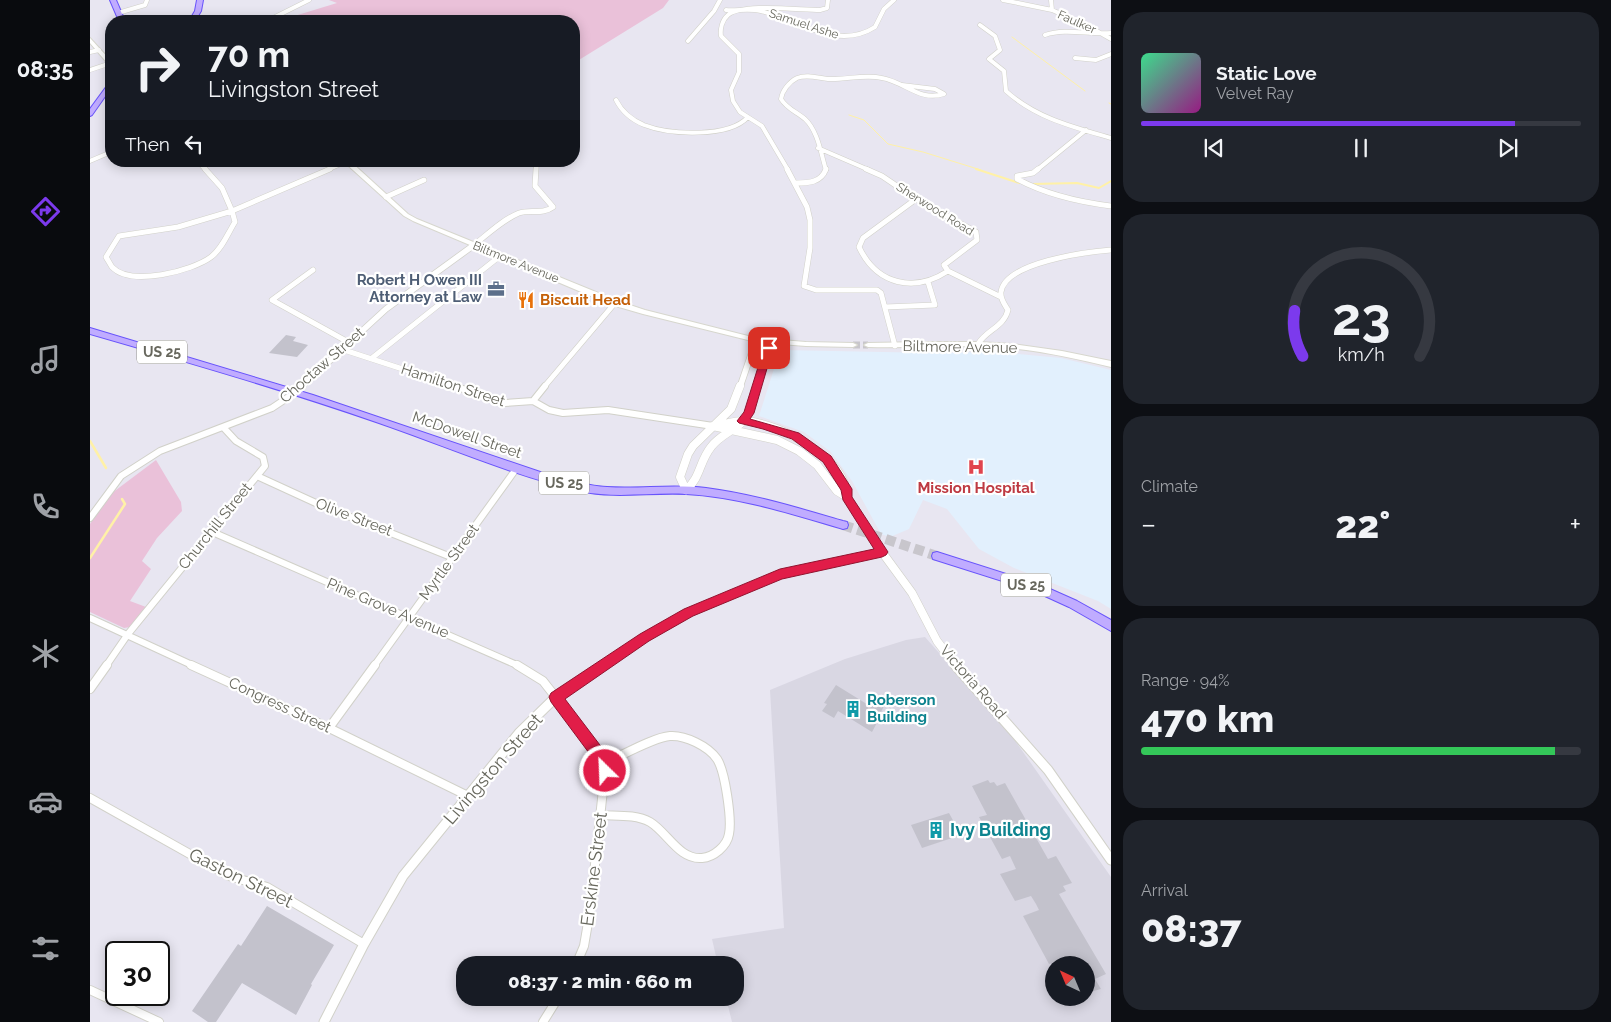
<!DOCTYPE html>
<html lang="en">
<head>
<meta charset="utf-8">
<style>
	:root { --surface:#171b24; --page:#20242c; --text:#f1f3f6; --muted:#9ea1a6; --line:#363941; --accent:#7c3aed }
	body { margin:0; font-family:Raleway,sans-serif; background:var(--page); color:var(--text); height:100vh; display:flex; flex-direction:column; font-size:19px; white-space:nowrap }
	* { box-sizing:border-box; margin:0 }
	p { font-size:16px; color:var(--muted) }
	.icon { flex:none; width:28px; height:28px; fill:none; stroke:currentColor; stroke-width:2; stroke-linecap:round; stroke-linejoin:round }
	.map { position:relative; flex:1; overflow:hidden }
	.side { display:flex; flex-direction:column; gap:12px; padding:12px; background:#0d0f14; width:500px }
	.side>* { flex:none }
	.guide { position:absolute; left:15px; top:15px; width:475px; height:152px; border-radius:20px; box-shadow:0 2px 12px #0003; background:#171b24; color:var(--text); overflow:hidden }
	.needle { width:32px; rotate:316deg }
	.tools { position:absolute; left:955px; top:956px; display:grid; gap:10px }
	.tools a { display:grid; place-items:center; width:50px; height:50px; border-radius:50%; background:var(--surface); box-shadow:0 2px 12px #0003; font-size:25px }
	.speed { position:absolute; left:15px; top:941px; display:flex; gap:10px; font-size:25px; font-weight:700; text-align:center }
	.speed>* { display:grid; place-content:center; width:65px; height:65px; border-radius:50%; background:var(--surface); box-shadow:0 2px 12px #0003; line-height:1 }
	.speed .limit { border:2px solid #111; border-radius:8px; background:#fff; color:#111 }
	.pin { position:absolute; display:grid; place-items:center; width:42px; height:42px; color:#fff; margin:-21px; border-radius:10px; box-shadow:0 2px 8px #0006 }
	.me { position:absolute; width:55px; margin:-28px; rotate:336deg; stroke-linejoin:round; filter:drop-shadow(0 0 4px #0008) }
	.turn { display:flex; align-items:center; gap:18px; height:105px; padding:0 20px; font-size:22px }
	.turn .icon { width:65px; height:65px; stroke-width:2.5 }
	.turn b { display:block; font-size:35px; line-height:42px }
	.then { display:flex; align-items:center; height:48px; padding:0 20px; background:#0003; gap:10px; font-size:19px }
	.big { font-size:38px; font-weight:800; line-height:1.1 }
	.side .card { flex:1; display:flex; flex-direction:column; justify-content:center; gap:8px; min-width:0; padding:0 18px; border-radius:20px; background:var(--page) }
	.side .dial { align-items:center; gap:0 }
	.dial svg { height:130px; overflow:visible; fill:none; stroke:var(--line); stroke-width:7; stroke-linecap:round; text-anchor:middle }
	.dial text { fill:var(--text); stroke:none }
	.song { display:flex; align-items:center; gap:15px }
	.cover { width:60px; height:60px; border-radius:8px; background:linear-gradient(135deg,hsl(150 70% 55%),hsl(310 70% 35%)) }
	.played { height:5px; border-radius:2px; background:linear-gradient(90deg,var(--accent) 85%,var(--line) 85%) }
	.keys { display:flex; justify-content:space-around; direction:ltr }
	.heat { display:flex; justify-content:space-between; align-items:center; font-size:28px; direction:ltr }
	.charge { height:8px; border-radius:4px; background:linear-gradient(90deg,#34c759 94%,var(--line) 0) }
	.trip { position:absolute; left:366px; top:956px; width:288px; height:50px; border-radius:20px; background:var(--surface); box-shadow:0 2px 12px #0003; font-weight:800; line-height:50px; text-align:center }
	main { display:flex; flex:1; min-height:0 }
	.menu { display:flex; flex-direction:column; width:90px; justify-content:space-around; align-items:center; background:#090b0e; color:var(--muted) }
	.menu .icon { width:35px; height:35px }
	.menu .selected { color:var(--accent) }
	.menu b { font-size:22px; color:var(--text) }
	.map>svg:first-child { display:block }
	.education { fill:#d9d7e3; fill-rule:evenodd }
	.medical { fill:#e2f0fd }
	.green { fill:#eac1d9 }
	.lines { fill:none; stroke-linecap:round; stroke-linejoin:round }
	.stream-far2 { stroke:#fff1a7; stroke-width:1 }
	.stream-far1 { stroke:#fff1a7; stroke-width:2 }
	.stream { stroke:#fff1a7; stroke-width:2.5 }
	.building { fill:#c3c2cc }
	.secondary-tunnel { stroke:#c8c6cc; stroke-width:7; stroke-dasharray:7 3; stroke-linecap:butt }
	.primary-tunnel { stroke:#c8c6cc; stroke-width:10; stroke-dasharray:10 5; stroke-linecap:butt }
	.minor-far3-casing { stroke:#d1d1c9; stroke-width:5 }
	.minor-far2-casing { stroke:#d1d1c9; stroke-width:6 }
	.minor-far1-casing { stroke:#d1d1c9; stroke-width:8 }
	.minor-casing { stroke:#d1d1c9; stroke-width:10 }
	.tertiary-far2-casing { stroke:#d1d1c9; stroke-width:7 }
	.tertiary-far1-casing { stroke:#d1d1c9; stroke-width:9 }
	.tertiary-casing { stroke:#d1d1c9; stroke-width:11 }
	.secondary-casing { stroke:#d7d7ce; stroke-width:2 }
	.primary-casing { stroke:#6854fb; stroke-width:2 }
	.minor-far3 { stroke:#fff; stroke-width:4 }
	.minor-far2 { stroke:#fff; stroke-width:5 }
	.minor-far1 { stroke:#fff; stroke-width:6 }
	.minor { stroke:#fff; stroke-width:8 }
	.tertiary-far2 { stroke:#fff; stroke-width:5.5 }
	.tertiary-far1 { stroke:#fff; stroke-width:8 }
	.tertiary { stroke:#fff; stroke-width:9 }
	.secondary { fill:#fff; fill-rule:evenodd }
	.primary { fill:#c0acff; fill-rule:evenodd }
	.route { fill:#e11d48; stroke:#92132f }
	.labels { text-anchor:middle; stroke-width:4.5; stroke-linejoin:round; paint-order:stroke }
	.far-street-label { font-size:12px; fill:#67675d; stroke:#fff }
	.shield { fill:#fff; stroke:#95958e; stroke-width:1 }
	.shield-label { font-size:14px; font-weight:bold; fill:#67675d }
	.service-label { font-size:15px; font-weight:bold; fill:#4e5e75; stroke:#fff; text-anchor:end }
	.food-label { font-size:15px; font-weight:bold; fill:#c56008; stroke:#fff; text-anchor:start }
	.street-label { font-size:15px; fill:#67675d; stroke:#fff }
	.health-label { font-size:15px; font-weight:bold; fill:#be3a42; stroke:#fff }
	.culture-label { font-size:15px; font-weight:bold; fill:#0d838f; stroke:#fff; text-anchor:start }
	.near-street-label { font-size:18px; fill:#67675d; stroke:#fff }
	.near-culture-label { font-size:18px; font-weight:bold; fill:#0d838f; stroke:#fff; text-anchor:start }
</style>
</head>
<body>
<main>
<nav class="menu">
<b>08:35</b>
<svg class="icon selected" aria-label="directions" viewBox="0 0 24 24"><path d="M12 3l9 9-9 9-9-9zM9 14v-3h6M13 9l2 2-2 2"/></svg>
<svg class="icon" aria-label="music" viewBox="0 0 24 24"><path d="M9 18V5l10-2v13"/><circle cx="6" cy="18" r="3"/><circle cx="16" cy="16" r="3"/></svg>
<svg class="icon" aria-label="phone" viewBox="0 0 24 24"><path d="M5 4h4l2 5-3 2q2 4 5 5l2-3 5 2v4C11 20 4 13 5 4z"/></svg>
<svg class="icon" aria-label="climate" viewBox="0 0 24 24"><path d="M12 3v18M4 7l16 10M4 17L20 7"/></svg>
<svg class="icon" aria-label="car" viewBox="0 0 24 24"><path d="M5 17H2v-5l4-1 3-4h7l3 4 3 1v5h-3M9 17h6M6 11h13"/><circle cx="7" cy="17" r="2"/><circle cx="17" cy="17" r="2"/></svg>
<svg class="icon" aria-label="filters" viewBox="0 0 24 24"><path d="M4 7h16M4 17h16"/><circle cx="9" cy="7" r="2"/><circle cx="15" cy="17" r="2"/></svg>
</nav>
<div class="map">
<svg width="1021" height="1022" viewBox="0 0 1021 1022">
	<rect width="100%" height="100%" fill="#e8e6f1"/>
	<path class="education" d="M835,637L919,732L1021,877V1022H642L636,998H645V965H628L622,939L694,928L680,690L755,659L816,640ZM964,965H996V998H964Z"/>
	<path class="medical" d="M690,350L845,353L908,352L971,358L1021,370V609L1008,601L924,568L889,549L857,509L833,500L819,529L800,537L791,534L762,481L741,452L714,432L669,416Z"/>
	<path class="green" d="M239,0H579L573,8L484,63V21H188L247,3Z
		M66,460L91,502L92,511L67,538L52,561L61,569L40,601L56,607L40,627L34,628L0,612V524L22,493Z"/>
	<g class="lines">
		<path class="stream-far2" d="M922,37L995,91
			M1019,103L1021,104
			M759,115L774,120L798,144L833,152L891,170"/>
		<path class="stream-far1" d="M886,169L929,183
			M942,184L987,183L1009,188L1021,181"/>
		<path class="stream" d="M0,441L16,468
			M0,558L35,504L32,499"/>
	</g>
	<path class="building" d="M196,335L206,337L203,341L218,345L207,357L179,353Z
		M746,685L780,706L784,700L794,706L791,712L795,715L792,721L789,719L782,732L748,711L744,718L732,711L737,704L734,703Z
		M898,780L900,783L904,782L907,786L915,783L958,859L966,856L982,883L973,886L976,891L969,894L1016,974L1005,979L1011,989L996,993V965H965L964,962L959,964L933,916L949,910L946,904L941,896L925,901L910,874L926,869L920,856L912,859L889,817L897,815L882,786Z
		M859,813L871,835L832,848L821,825Z
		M177,906L244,945L221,984L222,985L206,1015L152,983L126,1022H118L102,1011L148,944L151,946Z"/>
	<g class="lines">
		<path class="secondary-tunnel" d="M763,345H778"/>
		<path class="primary-tunnel" d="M753,525L847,556"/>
		<g class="minor-far3-casing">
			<path id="minor-far3" d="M913,0L962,10L998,26L1021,39
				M961,0L962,10
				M636,10C647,11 659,8 671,11C707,20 748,51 785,27L794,9L804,0
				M28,13L55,5L57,0
				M179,20L219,0
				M890,25L905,36L910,50L899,59L914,71L916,91C946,118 983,127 1021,138
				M955,35C976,28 999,35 1021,33
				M598,41L624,11L630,0
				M0,52L9,50
				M985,58L1006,60L1021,54
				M0,70L21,63
				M526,100C532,112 542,120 554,125C580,135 639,138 658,117
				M728,148L779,170
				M0,161L21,152
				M107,161L116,170
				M237,170L258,161
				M446,170L448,161
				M698,170L672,126L650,112L643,101L641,90L649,72V54L631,36C630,29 632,20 638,15C653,3 709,10 730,10L737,8L738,0
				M736,170C731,154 728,131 715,119C707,112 697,109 691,99C692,91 699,82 707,78C717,74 728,78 738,79C756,80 774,74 792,78C815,82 830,102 854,94L845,89L812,85
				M947,170L996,130"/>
		</g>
		<g class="minor-far2-casing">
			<path id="minor-far2" d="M115,169L132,188L142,211
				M697,169L717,207L720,220V248L714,286L726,290H787L791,293L805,346
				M776,169L792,176L826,199L886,232L887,240L854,265L858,271L911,297
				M948,169L943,173L927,176V179C957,195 988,202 1021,206
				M705,183C718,183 731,183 736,169
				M296,197L334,180
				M826,199L773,238L769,247C787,285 824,293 858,271
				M142,211L145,222C138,233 132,249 121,257C102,271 41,287 22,267C20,264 18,260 16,257L29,236L88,227Z
				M142,211L240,169
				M384,245C398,234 412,220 429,213C441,209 452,215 463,207L445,186L446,169
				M223,270L182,300L258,342
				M795,307L845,305L838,282
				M888,344C896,330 914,327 918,310C915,305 910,299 911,292C915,262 997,252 1021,250
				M251,349L368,387
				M282,358L410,256
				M454,387L525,303"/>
		</g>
		<g class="minor-far1-casing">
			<path id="minor-far1" d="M364,386L415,403L443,401L459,410L473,413L518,410L623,426
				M443,401L455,386
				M167,476L228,504L361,557
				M0,518L31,476L70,451L182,408L206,392
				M120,531L429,666
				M0,618L104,666
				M16,666L38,634L175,466L173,457L146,441L133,427
				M284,666L426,469"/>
		</g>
		<g class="minor-casing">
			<path id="minor" d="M101,665L239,728L378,796
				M427,665L453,681L500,741L511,758L515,771L500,911L494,946L486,965
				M0,689L17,665
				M239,728L285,665
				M0,798L139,876L177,887L274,944
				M511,815C526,816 546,814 560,822C577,832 589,860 612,858C624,857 637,846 639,834C642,819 635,771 627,759C618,746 595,735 580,736C564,737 529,757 513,764
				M0,990L69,1022
				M453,1022L468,998"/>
		</g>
		<g class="tertiary-far2-casing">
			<path id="tertiary-far2" d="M211,387L296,309L384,245
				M650,387L666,340
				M667,387L680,342"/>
		</g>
		<g class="tertiary-far1-casing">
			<path id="tertiary-far1" d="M650,386L641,409L603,446L598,454L590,477L596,490C611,477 609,462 621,447C631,433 652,428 659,413C663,405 664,395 667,386
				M206,392L212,386
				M629,425C637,424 647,420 656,421C691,425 755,456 757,497
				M623,426L687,440L709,451L727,465L747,491L757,497L781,537L822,593L847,641L866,666
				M513,666L555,638L599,613L690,574L792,552"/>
		</g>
		<g class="tertiary-casing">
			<path id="tertiary" d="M865,665L958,770L1021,860
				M234,1022L274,944L313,876L429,733L466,697L515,665"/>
		</g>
		<g class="secondary-casing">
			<path id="secondary" d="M0,38L21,61V66L19,65L0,43Z
				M253,161H260L318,214L327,219L528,301L555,310L666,338L716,342L763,343L767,345L763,347L716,346L666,342L553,314L522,305L323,221L314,216Z
				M834,342H889L922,344L972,351L1021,361V367C983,358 944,349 904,347C862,345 820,348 778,347L774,345L778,343Z"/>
		</g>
		<g class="primary-casing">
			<path id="primary" d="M20,0H26L35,21H29Z
				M107,0H113L111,11L105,21H99L105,11Z
				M21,82V88L2,115L0,116V109L19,83Z
				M0,328L223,395L465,477C482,481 499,486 517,487C550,489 583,484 616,488C663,494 708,508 753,521L757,522L758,525L757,528L753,529C702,514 650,497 596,494C561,492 525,499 490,491C421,475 356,446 289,423C194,390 97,362 0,334Z
				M847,552L951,585L987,601L1021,620V631L979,607L944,591L843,559L842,556L843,553Z"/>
		</g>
		<use href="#minor-far3" class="minor-far3"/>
		<use href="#minor-far2" class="minor-far2"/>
		<use href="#minor-far1" class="minor-far1"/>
		<use href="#minor" class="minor"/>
		<use href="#tertiary-far2" class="tertiary-far2"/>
		<use href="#tertiary-far1" class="tertiary-far1"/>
		<use href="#tertiary" class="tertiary"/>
		<use href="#secondary" class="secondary"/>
		<use href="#primary" class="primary"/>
	</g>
	<path class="route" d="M679,344L683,348L664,413L660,419L709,433L741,456L762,489V497L798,552L796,555L792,557L692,579L603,616L559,641L475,699L516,753L522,771L520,776L515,778L510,776L505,761L461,702L459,697L461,693L550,634L594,609L690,569L784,549L753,500L751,490L733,462L702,439L673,429L649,423L647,421L654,412L674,348Z"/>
	<defs>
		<g id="office-bare" transform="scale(1.35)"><path d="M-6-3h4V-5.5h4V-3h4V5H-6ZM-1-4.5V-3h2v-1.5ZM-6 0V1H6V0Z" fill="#5c6f8a" stroke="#fff" stroke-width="2.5" paint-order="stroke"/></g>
		<g id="restaurant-bare" transform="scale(1.35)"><path d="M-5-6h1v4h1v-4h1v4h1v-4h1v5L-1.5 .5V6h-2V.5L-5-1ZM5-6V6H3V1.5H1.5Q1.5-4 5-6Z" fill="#e8710a" stroke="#fff" stroke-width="2.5" paint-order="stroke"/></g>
		<g id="hospital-bare" transform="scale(1.35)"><path d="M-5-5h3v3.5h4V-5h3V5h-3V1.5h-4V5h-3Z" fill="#e0444e" stroke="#fff" stroke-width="2.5" paint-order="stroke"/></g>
		<g id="building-bare" transform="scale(1.35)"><path d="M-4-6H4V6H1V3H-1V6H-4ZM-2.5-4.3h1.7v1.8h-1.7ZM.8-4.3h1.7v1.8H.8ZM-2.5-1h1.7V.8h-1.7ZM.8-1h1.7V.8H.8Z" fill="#0f9aa8" stroke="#fff" stroke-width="2.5" paint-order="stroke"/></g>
	</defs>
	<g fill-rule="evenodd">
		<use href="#office-bare" x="406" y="289"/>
		<use href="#restaurant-bare" x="436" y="300"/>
		<use href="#hospital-bare" x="886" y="467"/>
		<use href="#building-bare" x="763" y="709"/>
		<use href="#building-bare" x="846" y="830"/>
	</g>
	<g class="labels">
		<g class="far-street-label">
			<text transform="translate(987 22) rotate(24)" y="4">Faulker</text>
			<text transform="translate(714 24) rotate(18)" y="4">Samuel Ashe</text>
			<text transform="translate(845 209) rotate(32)" y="4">Sherwood Road</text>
			<text transform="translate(426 262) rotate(22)" y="4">Biltmore Avenue</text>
		</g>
		<g class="shield">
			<rect x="47" y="340.5" width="50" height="23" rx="4"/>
			<rect x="449" y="471.5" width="50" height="23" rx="4"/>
			<rect x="911" y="573.5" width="50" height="23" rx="4"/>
		</g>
		<g class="shield-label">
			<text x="72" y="357">US 25</text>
			<text x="474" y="488">US 25</text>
			<text x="936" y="590">US 25</text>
		</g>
		<g class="service-label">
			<text x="392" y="285">Robert H Owen III<tspan x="392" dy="17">Attorney at Law</tspan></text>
		</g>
		<g class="food-label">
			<text x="450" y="305">Biscuit Head</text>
		</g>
		<g class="street-label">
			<text transform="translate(870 347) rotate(1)" y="5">Biltmore Avenue</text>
			<text transform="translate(232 365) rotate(-41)" y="5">Choctaw Street</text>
			<text transform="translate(363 385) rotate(18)" y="5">Hamilton Street</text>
			<text transform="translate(377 435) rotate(19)" y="5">McDowell Street</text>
			<text transform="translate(264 517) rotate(21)" y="5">Olive Street</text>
			<text transform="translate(125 526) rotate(-51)" y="5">Churchill Street</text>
			<text transform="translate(359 562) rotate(-54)" y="5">Myrtle Street</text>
			<text transform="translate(298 608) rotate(23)" y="5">Pine Grove Avenue</text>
			<text transform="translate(883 682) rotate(49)" y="5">Victoria Road</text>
			<text transform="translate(190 705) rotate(25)" y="5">Congress Street</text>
		</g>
		<g class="health-label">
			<text x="886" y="493">Mission Hospital</text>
		</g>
		<g class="culture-label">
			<text x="777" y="705">Roberson<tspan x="777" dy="17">Building</tspan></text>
		</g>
		<g class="near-street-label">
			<text transform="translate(403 769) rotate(-49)" y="6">Livingston Street</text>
			<text transform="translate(504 869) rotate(-83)" y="6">Erskine Street</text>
			<text transform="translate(151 878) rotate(26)" y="6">Gaston Street</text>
		</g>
		<g class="near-culture-label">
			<text x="860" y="836">Ivy Building</text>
		</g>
	</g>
</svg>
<div class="tools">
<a><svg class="needle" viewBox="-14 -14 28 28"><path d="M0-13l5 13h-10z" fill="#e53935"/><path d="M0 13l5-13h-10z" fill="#9ea1a6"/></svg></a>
</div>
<div class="speed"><div class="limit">30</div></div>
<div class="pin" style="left:679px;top:348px;background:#d93025"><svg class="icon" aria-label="arrive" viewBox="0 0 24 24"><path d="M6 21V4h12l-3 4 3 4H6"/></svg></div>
<svg class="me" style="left:515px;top:771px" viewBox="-20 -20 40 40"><circle r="17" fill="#e11d48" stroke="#fff" stroke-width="3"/><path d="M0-11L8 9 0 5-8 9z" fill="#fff"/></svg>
<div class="trip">08:37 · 2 min · 660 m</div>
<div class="guide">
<div class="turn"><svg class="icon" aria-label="right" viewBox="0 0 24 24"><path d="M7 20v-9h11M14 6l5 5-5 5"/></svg><div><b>70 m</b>Livingston Street</div></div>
<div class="then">Then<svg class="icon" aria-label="left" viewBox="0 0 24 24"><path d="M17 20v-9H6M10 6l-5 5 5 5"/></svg></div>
</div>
</div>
<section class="side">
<div class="card">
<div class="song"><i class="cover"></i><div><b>Static Love</b><p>Velvet Ray</p></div></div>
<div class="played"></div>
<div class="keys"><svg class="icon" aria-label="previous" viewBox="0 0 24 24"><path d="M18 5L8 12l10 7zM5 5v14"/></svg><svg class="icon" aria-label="pause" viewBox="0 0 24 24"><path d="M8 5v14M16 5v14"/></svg><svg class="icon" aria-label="next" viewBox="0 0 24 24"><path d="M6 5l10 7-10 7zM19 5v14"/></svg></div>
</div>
<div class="card dial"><svg viewBox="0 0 100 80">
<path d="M14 69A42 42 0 1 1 86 69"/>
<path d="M14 69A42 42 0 0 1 9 41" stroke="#7c3aed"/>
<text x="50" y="56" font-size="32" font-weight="700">23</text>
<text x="50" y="72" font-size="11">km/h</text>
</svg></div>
<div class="card"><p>Climate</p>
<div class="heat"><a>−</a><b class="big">22°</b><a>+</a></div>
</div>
<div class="card"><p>Range · 94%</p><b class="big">470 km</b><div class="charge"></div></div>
<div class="card"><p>Arrival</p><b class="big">08:37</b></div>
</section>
</main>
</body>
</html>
